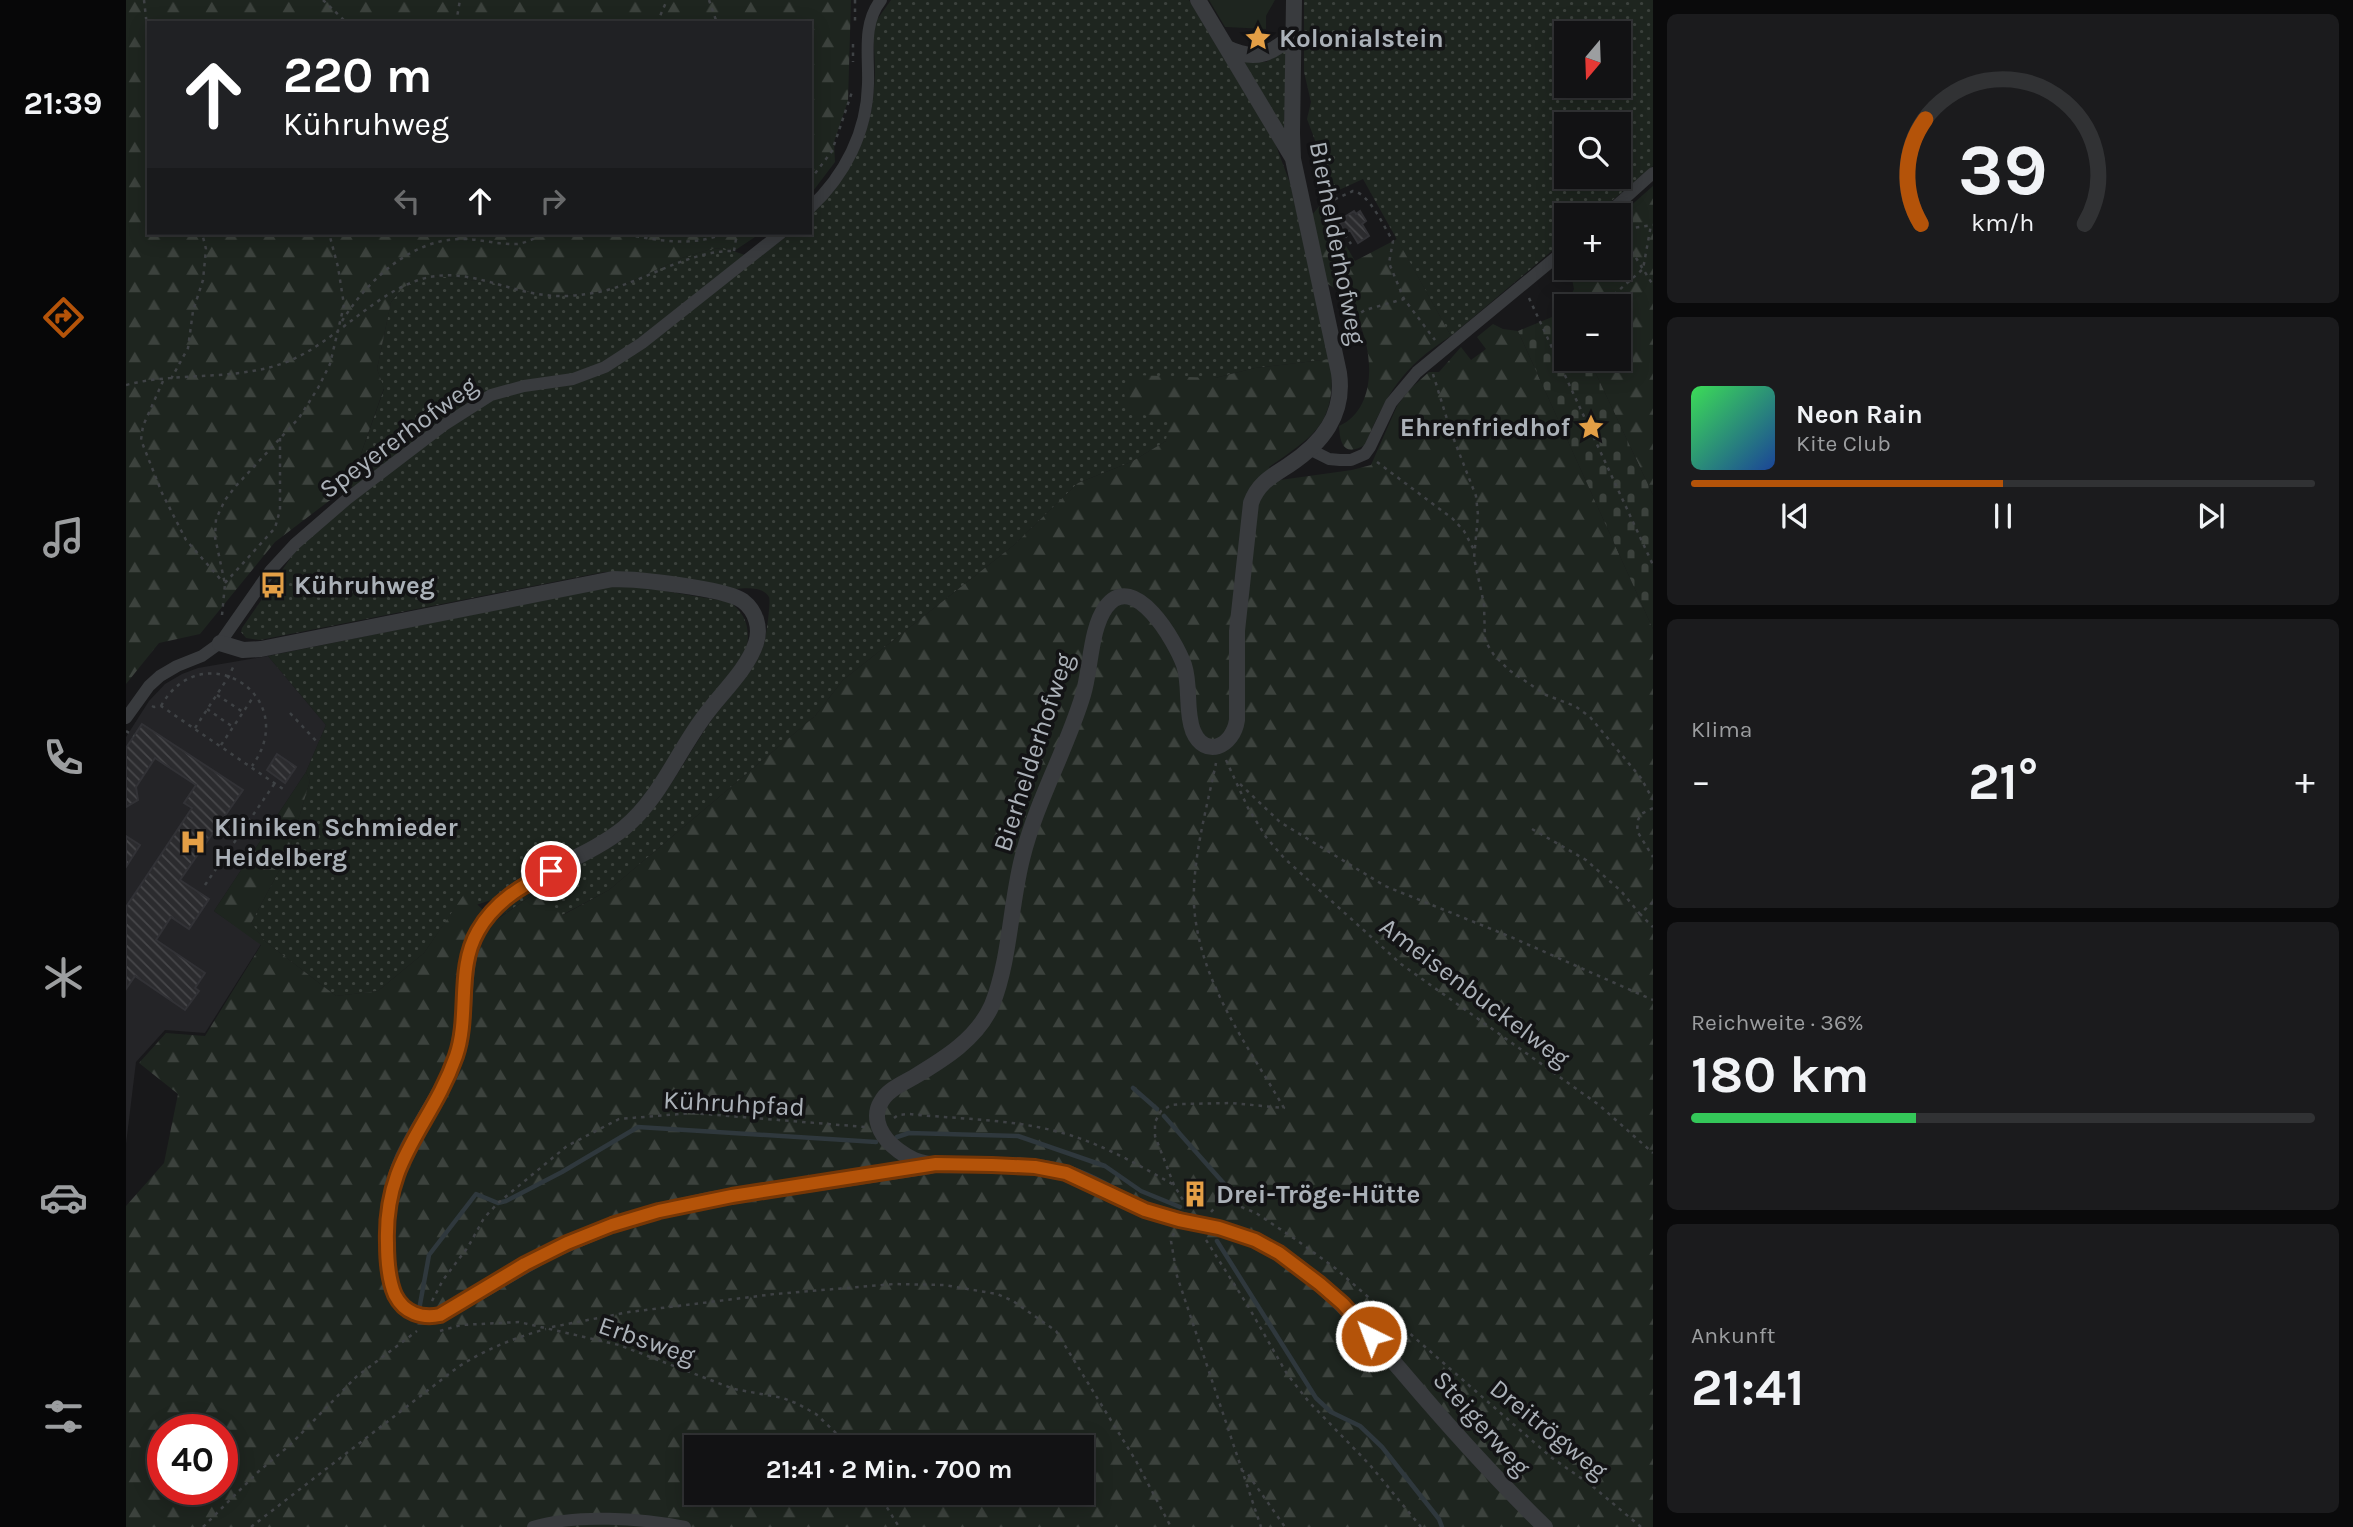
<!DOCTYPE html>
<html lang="de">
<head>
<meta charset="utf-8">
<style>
	:root { --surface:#121214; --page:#1b1b1d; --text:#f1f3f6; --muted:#9c9ea0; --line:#313234; --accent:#b45309 }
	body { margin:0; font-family:Karla,sans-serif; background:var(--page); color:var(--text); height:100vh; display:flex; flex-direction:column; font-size:26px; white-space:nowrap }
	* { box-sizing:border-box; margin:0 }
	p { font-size:23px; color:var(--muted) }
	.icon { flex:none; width:38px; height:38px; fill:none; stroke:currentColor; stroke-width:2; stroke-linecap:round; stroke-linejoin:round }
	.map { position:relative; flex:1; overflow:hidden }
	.side { display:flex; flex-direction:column; gap:14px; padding:14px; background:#0a0a0b; width:700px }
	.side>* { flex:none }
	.hud { position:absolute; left:21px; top:21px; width:665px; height:214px; border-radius:0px; box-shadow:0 4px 18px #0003,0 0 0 2px var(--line); background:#202124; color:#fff; overflow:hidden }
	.needle { width:46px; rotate:199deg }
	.tools { position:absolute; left:1428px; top:21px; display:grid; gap:14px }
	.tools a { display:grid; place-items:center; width:77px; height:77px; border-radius:0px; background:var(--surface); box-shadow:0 4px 18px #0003,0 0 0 2px var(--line); font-size:35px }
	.speed { position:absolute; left:21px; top:1414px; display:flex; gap:14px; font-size:35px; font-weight:700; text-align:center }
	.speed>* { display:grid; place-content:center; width:91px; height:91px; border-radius:50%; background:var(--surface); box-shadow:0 4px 18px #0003,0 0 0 2px var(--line); line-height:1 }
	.speed .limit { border:10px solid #d22; background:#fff; color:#111 }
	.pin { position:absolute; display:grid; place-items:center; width:60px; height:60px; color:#fff; margin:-30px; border:4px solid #fff; border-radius:50%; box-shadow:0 2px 7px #0007 }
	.me { position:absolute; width:77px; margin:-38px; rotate:318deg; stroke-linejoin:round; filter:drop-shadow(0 0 5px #0008) }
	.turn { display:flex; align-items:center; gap:24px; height:147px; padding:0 21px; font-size:32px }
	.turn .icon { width:91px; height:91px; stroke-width:2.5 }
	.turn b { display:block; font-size:49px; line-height:60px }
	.lanes { display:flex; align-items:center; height:66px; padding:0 21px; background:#0003; justify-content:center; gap:35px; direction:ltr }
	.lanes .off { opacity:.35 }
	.big { font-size:52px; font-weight:700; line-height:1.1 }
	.side .tile { flex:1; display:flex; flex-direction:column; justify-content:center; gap:10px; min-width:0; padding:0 24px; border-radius:10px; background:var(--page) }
	.side .dial { align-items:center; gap:0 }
	.dial svg { height:182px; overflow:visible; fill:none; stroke:var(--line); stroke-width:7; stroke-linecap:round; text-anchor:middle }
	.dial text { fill:var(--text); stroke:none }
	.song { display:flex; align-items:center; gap:21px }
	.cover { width:84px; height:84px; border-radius:10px; background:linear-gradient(135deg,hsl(130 70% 55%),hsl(220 70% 35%)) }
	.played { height:7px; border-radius:4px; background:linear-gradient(90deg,var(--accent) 50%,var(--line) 50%) }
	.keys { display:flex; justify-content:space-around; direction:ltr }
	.heat { display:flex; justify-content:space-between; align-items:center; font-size:38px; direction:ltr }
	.charge { height:10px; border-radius:5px; background:linear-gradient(90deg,#34c759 36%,var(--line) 0) }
	.trip { position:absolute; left:558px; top:1435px; width:410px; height:70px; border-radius:0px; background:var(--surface); box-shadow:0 4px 18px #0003,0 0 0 2px var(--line); font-weight:700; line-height:70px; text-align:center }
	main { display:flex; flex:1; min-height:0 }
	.dock { display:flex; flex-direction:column; width:126px; justify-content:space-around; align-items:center; background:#070708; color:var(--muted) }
	.dock .icon { width:49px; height:49px }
	.dock .current { color:var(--accent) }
	.dock b { font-size:32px; color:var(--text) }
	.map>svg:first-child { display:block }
	.built { fill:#242427 }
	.grass { fill:url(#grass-dots); fill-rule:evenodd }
	.forest { fill:url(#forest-firs); fill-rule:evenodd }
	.cemetery { fill:url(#cemetery-stones) }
	.green { fill:#1e251f }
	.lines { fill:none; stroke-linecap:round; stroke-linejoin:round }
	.stream { stroke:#2f383d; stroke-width:4.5 }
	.building { fill:url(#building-back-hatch); stroke:#323236; stroke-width:2 }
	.path { stroke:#3f4245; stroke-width:2.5; stroke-dasharray:3.5 5; stroke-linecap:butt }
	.minor { stroke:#393b3e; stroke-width:12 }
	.tertiary { stroke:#393b3e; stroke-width:16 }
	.route-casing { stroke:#753606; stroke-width:18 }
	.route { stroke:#b45309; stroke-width:12 }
	.labels { text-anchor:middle; stroke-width:7; stroke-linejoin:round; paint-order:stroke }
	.poi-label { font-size:26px; font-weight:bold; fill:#abb1b8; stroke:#131315; text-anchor:start }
	.street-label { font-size:26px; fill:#abb1b8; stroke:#131315 }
</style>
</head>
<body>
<main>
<nav class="dock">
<b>21:39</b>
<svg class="icon current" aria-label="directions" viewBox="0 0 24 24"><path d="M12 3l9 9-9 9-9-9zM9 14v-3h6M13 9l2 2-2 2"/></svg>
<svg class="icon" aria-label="music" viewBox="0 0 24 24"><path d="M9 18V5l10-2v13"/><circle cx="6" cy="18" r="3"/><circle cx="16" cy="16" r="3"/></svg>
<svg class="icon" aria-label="phone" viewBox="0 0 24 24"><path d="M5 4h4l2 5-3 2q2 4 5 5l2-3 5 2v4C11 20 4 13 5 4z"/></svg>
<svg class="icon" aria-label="climate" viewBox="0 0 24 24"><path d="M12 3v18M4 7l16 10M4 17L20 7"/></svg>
<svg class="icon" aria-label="car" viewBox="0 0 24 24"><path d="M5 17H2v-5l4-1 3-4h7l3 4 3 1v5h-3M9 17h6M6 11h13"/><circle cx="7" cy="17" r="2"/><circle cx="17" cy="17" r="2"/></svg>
<svg class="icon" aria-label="filters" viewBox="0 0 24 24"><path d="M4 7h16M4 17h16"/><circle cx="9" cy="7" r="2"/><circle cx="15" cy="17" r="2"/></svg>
</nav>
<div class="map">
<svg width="1527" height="1527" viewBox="0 0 1527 1527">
	<defs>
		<pattern id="grass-dots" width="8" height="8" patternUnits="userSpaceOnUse" patternTransform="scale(1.75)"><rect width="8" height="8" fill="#1e251f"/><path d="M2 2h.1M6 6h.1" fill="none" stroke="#3c423d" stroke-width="1.8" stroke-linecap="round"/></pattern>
		<pattern id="forest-firs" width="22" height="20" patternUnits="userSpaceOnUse" patternTransform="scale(1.75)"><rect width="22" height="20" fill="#1e251f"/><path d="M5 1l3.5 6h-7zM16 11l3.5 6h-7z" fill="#3c423d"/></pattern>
		<pattern id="cemetery-stones" width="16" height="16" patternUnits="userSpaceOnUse" patternTransform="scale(1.75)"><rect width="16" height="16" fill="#1e251f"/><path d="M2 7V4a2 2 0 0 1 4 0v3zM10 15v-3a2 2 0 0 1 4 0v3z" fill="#3c423d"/></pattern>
		<pattern id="building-back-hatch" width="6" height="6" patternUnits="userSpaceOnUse" patternTransform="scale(1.75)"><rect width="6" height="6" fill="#2b2b2e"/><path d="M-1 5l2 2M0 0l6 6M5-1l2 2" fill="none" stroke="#47474a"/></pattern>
	</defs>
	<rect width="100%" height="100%" fill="#18181a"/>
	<path class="built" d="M142,656L200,725L180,772L88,911L135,944L79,1033L39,1030L10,1062L0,1144V737L23,701L39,684L56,674L72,668Z"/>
	<path class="grass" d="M765,0H1063L1149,143L1164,183L1205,359L1129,368L1089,378L1057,379L1040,441L1005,462L952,483L888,545L717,680L689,716L483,890L436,915L412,891L368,921V917C377,909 386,899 396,893C428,873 464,863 495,840C537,809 557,760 587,718C605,694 629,672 638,644C640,638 645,602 643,597C637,586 620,588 609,589L500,572H478L134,640L120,638L115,632L116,628L170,550L235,494L224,485L258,389L251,369L265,302L278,287L292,280L313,276L367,283L418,295L464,294L502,283L556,258L585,249L598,248L631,259L665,233H684V216C719,180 745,141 748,89C750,70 748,50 747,30L750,21Z
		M1178,0H1527V166L1469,215H1440V239L1325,336L1237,179L1200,196L1196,159L1181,119L1185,102L1178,72ZM1440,33H1493V86H1440ZM1440,124H1493V177H1440Z
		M1161,50L1158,132L1116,62H1140Z
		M498,584L604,602C620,614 624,628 621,648L528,786L495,823L472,838L383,885L371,898L350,905L339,894L298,953L252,991L210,996L140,942L125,923L162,854L184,781L180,772L200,725L142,656Z"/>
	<path class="forest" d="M0,0H725L722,101L708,142L709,162L684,195V23H23V233H635L608,251L598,248L585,249L556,258L502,283L464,294L418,295L367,283L313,276L293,280L278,287L265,302L251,369L258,388L224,485L149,542L74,634L33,643L0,684Z
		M1527,186V495L1463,359H1493V306H1440L1448,289L1444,268H1493V216Z
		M1195,204L1229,261L1271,239L1325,336C1276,367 1261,393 1239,445C1218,457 1214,444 1213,426C1264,404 1244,305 1200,283L1186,215Z
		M1367,324L1377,329L1392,331L1527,629V1527H0V1206L38,1163L52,1094L13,1063L40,1033L79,1036L135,945L88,911L180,772L184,781L162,854L125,923L140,942L210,996L252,991L298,953L339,893L369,921L412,891L437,915L483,890L689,716L717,680L888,545L952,483L1005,462L1040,441L1043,422L1000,410L998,389L1008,375L1089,378L1129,368L1205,359C1210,423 1192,433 1143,467L1154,480L1226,470L1245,465L1271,406L1283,390L1303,372H1313L1335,347L1345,360L1360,349L1351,337ZM37,1430H96V1489H37ZM570,1447H956V1493H570Z"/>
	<path class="cemetery" d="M1439,308L1440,359H1463L1527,495V629L1392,331L1431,315Z"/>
	<path class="green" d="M1083,0H1149L1140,16V29L1099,27Z"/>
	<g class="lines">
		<path class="stream" d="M1007,1088L1031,1109
			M1038,1116L1109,1196
			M771,1137L783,1133L892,1136L979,1166L1015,1191L1054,1207
			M1091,1241L1190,1398L1205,1412L1234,1426L1256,1447L1313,1519L1316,1527
			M293,1310L303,1255L350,1194L372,1203L380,1201L436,1172L512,1127L750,1142"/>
	</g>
	<path class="building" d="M1228,211L1230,214L1234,211L1240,221L1236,224L1243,236L1232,243L1224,230L1220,233L1214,224L1218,221L1217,218Z
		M16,724L117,790L54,880L83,899L63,929L45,917L30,940L79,973L69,988L73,991L59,1010L9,976L0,989V907L66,808L58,803L70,785L29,758L10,787L12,800L0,807V748Z
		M151,754L170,767L159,783L141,770Z
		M0,836L14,845L0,867Z
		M1077,1186L1078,1201L1062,1202L1061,1187Z"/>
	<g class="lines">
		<path class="path" d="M18,0L23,44
			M197,0L221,23
			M583,0L591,23
			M729,0V23
			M330,23L334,0
			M531,23L541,0
			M727,44V62
			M684,180L706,151L727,89
			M1201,203L1227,191C1243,193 1258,227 1267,241L1263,263L1278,299L1309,340
			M1210,220L1225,244
			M1493,230L1527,225
			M493,233C529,240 565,248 599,233
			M1493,239L1505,250L1527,285
			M608,251L611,233
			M1403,298L1527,565
			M1475,306L1517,269L1525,225
			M216,321C241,281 286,238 337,239C355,239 373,245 391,244C401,243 412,236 422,233
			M1221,322L1239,310L1278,299
			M1436,369L1443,359
			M1307,374L1325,432L1350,496L1352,515L1348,558L1358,604L1359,641L1368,655L1383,670L1420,695L1449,706L1464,717L1515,778L1527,800
			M45,379L62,348L67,311L77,280L80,249L76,233
			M37,381L17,426L15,440L36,493L60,540L96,581
			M0,385C53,371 111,382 163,361C210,342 253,287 304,277C343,269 381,291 419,295C433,297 448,296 461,294C512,288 557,250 609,251
			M1251,462L1327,519L1338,531L1348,550
			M99,583L149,528L154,510V438
			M96,615L99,584L89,537L90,519L99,500L109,487L173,418L192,388L204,364L218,305L212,267L203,233
			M91,695L117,712
			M26,706L28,707L35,706L157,789
			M35,706C76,633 177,696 126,766
			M81,709L107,727
			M164,713L192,743
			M69,728L103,676L109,663
			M0,731L8,736
			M95,745L128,696
			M1100,760L1122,808L1140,837L1158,858L1275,964L1473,1105L1527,1153
			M1114,784L1154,822L1259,886L1385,937L1527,1000
			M1527,808L1515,814L1512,820L1511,831L1527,857
			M1406,829L1460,860L1495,891L1514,914
			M79,885L149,783
			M1527,902L1514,914L1527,927
			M768,1118L772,1115L783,1114C831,1119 883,1119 929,1131C971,1141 1011,1164 1048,1185
			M1061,1207L1048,1185L1029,1136V1122L1035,1111L1045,1105L1056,1104L1105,1103L1158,1108C1121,1044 1073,982 1068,905C1066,860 1081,807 1090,763
			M1085,1212L1091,1205L1108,1204L1130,1213L1169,1239L1209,1268L1426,1458L1465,1485L1515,1527
			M1048,1233L1045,1241L1051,1276L1135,1527
			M1080,1240L1122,1306L1161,1374L1183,1402L1244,1465L1295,1527
			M306,1301L317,1280L342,1247L358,1218L372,1203L441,1146L493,1119L566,1113L739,1127
			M426,1327L503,1312L649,1294L768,1284L818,1285L871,1294L887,1301L930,1331L1010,1461L1045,1527
			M314,1331L335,1325L393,1322L493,1345L608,1389L657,1398L672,1404L690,1414L711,1434L720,1447
			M1115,1470L1121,1473L1159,1527
			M752,1493L773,1527
			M77,1527L132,1472L164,1445L230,1377L291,1331
			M125,1527L332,1367C360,1349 388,1338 420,1329"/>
		<path class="minor" d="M684,208C719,175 741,132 742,84C743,55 736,24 755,0
			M1480,215L1527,173
			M1183,449L1203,459L1214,460H1225L1239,454L1244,447L1265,403L1291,372L1440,249
			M0,718L23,686L34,676L51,666L76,656L94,643L145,570L169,544L221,499L318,425L365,395L398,386L447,379L479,367L516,343L655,233
			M407,1527C450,1514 515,1518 559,1527"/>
		<path class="tertiary" d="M1072,0L1166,157
			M1168,0L1166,133L1167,159L1213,373C1219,415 1196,443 1163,465C1146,476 1132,483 1125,503L1111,631V720C1107,747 1079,759 1067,731C1059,710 1065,686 1058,665C1050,642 1008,569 980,607C964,629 965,669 957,695C940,751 910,802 896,859C884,907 884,960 866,1005C851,1039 818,1059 788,1077C776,1084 761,1090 755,1102C747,1115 752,1129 761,1140C768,1148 778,1155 788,1160C805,1167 827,1165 845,1165C881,1165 918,1163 952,1177C978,1187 1001,1204 1027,1212C1067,1225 1109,1227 1146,1249C1199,1281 1238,1328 1278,1374C1323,1427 1370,1479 1419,1527
			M1101,48C1129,62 1146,54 1168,34
			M94,643L117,650L135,649L487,579C511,579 599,588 617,601C630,611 635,628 630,643C621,671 591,697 575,721C549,757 533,799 498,828C455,863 392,874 358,921C330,961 345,1009 331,1053C320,1087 298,1116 282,1147C266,1177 260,1210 261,1244C261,1261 262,1280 270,1296C278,1313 296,1319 314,1315L421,1253L486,1225L533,1211L582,1200L804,1166"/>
	</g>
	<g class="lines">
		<g class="route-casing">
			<path id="route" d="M425,871C396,886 369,901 352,931C330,969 344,1015 330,1056C305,1127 258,1158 261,1243C261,1261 262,1279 269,1295C278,1313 296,1319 314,1315L399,1264L441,1243L486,1225L533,1211L606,1196L810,1164L866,1165L909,1167L940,1173L1019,1210L1053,1220L1093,1228L1129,1240L1153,1253L1194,1284L1217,1304L1245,1336"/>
		</g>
		<use href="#route" class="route"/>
	</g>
	<defs>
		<g id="sight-bare" transform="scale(2.1)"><path d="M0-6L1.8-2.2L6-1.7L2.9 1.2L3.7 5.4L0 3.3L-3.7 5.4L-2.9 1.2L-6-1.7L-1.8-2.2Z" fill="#e49f46" stroke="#131315" stroke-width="2.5" paint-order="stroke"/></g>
		<g id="bus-bare" transform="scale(2.1)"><path d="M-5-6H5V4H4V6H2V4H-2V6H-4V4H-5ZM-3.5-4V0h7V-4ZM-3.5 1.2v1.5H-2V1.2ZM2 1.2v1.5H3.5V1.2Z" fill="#e49f46" stroke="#131315" stroke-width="2.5" paint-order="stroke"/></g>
		<g id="hospital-bare" transform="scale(2.1)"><path d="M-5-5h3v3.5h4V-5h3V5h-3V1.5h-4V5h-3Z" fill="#e49f46" stroke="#131315" stroke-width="2.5" paint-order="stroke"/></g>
		<g id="building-bare" transform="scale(2.1)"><path d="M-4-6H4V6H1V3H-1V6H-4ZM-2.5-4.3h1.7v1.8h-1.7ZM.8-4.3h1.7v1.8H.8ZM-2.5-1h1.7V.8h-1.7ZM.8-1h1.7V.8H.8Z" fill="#e49f46" stroke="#131315" stroke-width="2.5" paint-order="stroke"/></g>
	</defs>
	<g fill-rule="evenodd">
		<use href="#sight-bare" x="1132" y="38"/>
		<use href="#sight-bare" x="1465" y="427"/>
		<use href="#bus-bare" x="147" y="585"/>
		<use href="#hospital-bare" x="67" y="842"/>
		<use href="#building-bare" x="1069" y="1194"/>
	</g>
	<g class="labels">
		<g class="poi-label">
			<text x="1153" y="47">Kolonialstein</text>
			<text x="1444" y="436" text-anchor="end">Ehrenfriedhof</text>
			<text x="168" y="594">Kühruhweg</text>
			<text x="88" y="836">Kliniken Schmieder<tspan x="88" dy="30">Heidelberg</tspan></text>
			<text x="1090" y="1203">Drei-Tröge-Hütte</text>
		</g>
		<g class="street-label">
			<text transform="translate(1212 243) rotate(79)" y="9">Bierhelderhofweg</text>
			<text transform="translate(272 437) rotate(-36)" y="9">Speyererhofweg</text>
			<text transform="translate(907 752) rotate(-72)" y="9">Bierhelderhofweg</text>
			<text transform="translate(1349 992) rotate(37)" y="9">Ameisenbuckelweg</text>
			<text transform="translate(608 1103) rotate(3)" y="9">Kühruhpfad</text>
			<text transform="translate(521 1340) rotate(19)" y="9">Erbsweg</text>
			<text transform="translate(1356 1423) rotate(48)" y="9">Steigerweg</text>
			<text transform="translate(1423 1429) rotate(39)" y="9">Dreitrögweg</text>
		</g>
	</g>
</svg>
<div class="tools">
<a><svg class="needle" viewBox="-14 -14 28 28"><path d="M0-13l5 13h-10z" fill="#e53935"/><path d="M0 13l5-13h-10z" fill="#9c9ea0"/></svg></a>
<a><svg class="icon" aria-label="search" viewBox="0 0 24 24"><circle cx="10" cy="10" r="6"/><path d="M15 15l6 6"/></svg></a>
<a>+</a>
<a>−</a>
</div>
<div class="speed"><div class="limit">40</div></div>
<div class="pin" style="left:425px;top:871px;background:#d93025"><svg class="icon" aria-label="arrive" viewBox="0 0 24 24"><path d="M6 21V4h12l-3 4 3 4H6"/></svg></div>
<svg class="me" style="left:1245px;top:1336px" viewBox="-20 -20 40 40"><circle r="17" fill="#b45309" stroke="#fff" stroke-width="3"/><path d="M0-11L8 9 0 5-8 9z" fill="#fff"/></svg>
<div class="trip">21:41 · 2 Min. · 700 m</div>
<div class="hud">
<div class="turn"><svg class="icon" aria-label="ahead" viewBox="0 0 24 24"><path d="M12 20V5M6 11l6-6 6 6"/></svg><div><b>220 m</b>Kühruhweg</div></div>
<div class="lanes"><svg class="icon off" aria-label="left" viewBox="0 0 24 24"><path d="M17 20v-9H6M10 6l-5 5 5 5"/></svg><svg class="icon" aria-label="ahead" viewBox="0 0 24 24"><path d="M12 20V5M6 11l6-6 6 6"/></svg><svg class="icon off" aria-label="right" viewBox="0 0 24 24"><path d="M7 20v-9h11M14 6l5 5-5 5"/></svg></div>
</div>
</div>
<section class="side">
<div class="tile dial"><svg viewBox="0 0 100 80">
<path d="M14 69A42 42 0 1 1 86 69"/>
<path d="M14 69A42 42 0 0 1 16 23" stroke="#b45309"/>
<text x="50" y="56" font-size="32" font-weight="700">39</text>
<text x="50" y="72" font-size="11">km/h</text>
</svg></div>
<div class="tile">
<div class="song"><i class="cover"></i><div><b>Neon Rain</b><p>Kite Club</p></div></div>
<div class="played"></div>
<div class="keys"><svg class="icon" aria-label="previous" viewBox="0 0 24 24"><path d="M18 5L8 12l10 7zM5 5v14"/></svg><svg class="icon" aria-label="pause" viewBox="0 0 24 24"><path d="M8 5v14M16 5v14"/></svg><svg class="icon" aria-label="next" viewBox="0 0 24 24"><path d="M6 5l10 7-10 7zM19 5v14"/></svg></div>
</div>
<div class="tile"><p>Klima</p>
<div class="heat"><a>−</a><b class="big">21°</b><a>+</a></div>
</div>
<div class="tile"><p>Reichweite · 36%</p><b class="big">180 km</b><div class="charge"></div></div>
<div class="tile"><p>Ankunft</p><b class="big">21:41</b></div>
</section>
</main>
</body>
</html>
